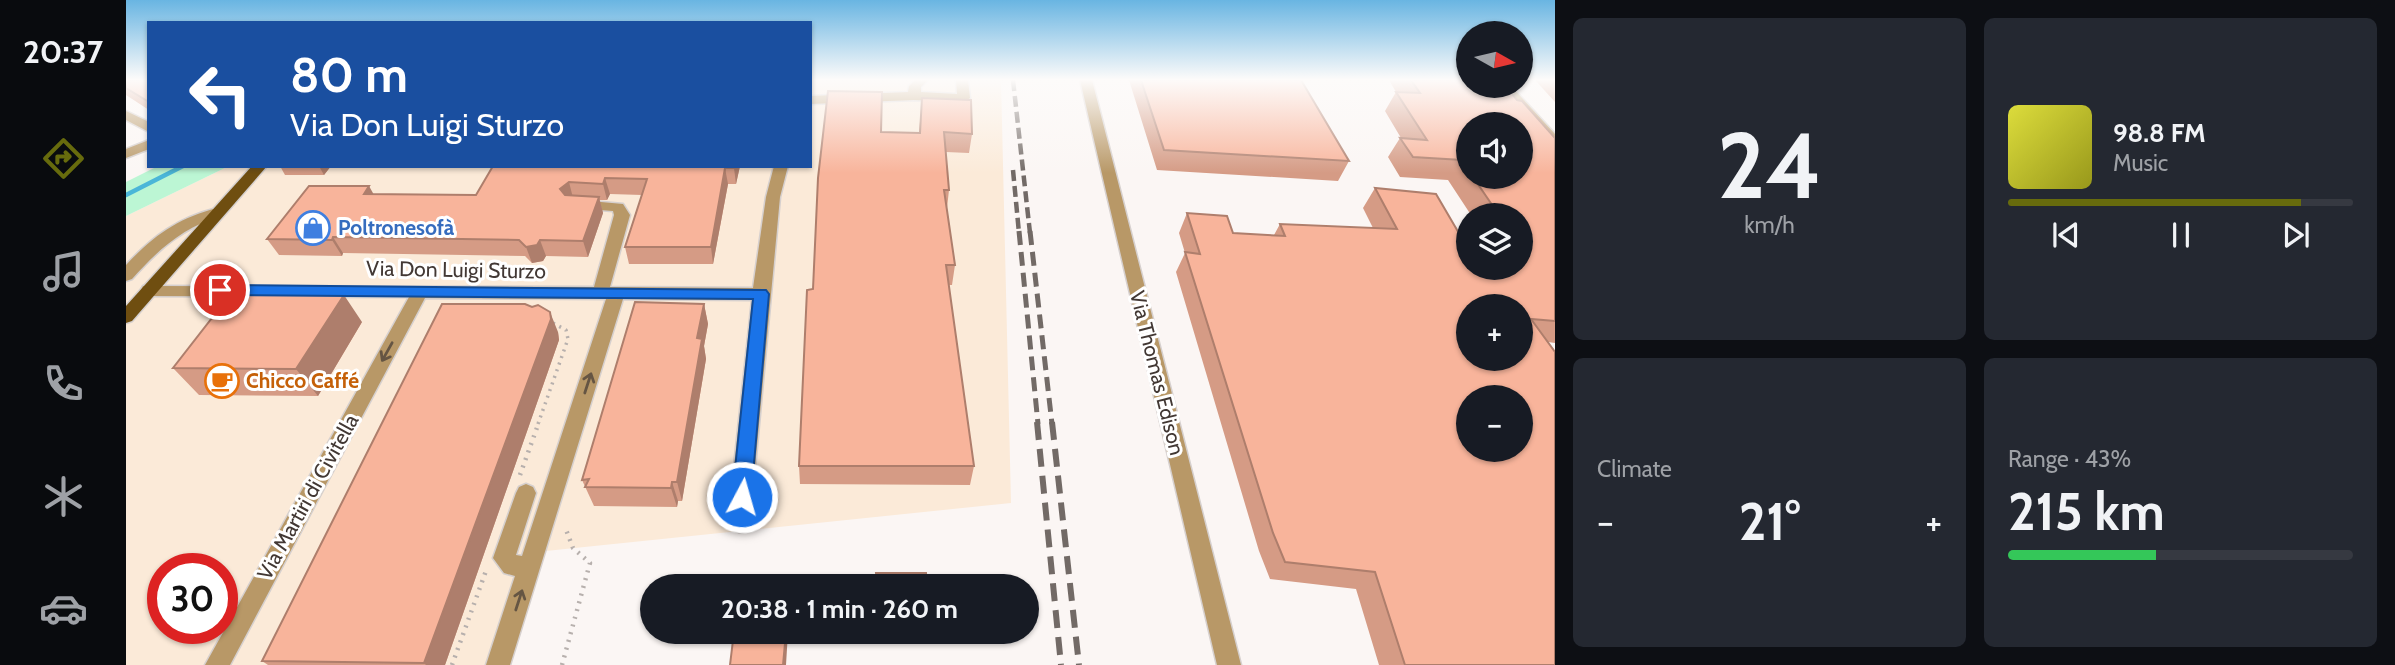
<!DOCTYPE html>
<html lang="en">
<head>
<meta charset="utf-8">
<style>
	:root { --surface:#171b24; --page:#242831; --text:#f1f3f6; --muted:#9ea1a6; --line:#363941; --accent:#676b0d }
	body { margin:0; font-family:Cabin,sans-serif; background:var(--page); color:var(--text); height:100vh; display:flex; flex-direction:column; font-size:26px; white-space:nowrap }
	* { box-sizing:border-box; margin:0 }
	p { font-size:23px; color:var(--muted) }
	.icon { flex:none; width:38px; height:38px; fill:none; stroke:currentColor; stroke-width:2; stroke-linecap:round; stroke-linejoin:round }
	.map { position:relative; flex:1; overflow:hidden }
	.drawer { display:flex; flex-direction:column; gap:18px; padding:18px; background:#0d0f14; width:840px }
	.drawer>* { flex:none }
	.hud { position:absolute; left:21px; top:21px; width:665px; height:147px; border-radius:0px; box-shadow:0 2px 5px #0004; background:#1a4fa0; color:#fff; overflow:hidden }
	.needle { width:46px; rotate:98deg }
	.buttons { position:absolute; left:1330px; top:21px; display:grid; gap:14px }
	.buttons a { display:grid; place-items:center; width:77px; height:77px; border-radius:50%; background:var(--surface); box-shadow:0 2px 5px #0004; font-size:35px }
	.speed { position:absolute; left:21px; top:553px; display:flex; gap:14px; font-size:35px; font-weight:700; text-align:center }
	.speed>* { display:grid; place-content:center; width:91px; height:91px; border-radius:50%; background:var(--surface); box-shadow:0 2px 5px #0004; line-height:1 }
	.speed .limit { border:10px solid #d22; background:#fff; color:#111 }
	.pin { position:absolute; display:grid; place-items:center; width:60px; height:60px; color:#fff; margin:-30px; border:4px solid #fff; border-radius:50%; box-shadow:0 2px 7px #0007 }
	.me { position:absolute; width:77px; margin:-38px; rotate:6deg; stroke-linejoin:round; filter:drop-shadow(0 0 5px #0008) }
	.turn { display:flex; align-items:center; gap:24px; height:147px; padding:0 28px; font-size:32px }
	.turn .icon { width:91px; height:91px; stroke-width:2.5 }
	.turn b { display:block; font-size:49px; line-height:60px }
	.big { font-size:52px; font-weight:700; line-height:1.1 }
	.drawer .widget { flex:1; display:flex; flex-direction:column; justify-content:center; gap:10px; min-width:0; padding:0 24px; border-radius:10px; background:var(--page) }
	.drawer .dial { align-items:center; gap:0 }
	.dial b { font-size:91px; line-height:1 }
	.song { display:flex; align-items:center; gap:21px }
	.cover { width:84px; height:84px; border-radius:10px; background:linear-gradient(135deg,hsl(60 70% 55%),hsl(60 70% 35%)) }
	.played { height:7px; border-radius:4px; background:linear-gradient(90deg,var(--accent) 85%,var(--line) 85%) }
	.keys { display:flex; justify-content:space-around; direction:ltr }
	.heat { display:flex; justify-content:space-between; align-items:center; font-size:38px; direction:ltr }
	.charge { height:10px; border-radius:5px; background:linear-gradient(90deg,#34c759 43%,var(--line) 0) }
	.drawer .tiles { flex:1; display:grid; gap:18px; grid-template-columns:repeat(2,1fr) }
	.trip { position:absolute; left:514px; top:574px; width:399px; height:70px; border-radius:35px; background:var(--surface); box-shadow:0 2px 5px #0004; font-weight:700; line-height:70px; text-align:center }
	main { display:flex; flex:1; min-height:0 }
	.tab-bar { display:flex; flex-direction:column; width:126px; justify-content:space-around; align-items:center; background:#090b0e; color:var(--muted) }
	.tab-bar .icon { width:49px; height:49px }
	.tab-bar .selected { color:var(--accent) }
	.tab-bar b { font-size:32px; color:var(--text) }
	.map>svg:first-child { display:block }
	.commercial { fill:#fbead8; fill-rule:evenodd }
	.green { fill:#bcf6d4 }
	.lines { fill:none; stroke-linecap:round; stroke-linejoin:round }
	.stream { stroke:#4bb6d8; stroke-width:4.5 }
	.minor-casing { stroke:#d6d0ce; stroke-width:3 }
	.major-casing { stroke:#d6d0ce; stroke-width:3 }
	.path-far1 { stroke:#b7b0ad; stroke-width:3.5; stroke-dasharray:2 5; stroke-linecap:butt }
	.path { stroke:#b7b0ad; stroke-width:4.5; stroke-dasharray:2 6; stroke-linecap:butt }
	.minor { fill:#b89867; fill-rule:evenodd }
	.major { fill:#6f4e10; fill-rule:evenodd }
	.rail-far2 { stroke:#726a66; stroke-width:4.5; stroke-dasharray:11 5; stroke-linecap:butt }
	.rail-far1 { stroke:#726a66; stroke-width:5; stroke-dasharray:14 7; stroke-linecap:butt }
	.rail { stroke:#726a66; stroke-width:6; stroke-dasharray:18 9; stroke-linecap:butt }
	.wall { fill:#d59b85; fill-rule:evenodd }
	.shaded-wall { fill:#ae7e6c }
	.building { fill:#f8b49b; stroke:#ae7e6c; stroke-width:2; fill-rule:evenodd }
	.oneway { stroke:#655543 }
	.route { fill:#1a73e8; stroke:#114b97; stroke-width:2 }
	.labels { text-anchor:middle; stroke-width:6; stroke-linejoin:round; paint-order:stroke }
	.shop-label { font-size:21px; font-weight:bold; fill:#366cbe; stroke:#fff; text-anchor:start }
	.street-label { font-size:21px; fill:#423834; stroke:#fff }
	.food-label { font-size:21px; font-weight:bold; fill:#c56008; stroke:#fff; text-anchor:start }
</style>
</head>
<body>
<main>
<nav class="tab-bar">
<b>20:37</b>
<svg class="icon selected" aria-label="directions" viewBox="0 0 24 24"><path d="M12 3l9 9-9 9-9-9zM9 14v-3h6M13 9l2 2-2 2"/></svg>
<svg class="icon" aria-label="music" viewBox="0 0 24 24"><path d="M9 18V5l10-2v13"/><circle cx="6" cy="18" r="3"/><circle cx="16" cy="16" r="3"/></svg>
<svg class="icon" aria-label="phone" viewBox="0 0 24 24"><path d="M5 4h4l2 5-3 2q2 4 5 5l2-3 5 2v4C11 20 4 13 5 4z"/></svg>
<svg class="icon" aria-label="climate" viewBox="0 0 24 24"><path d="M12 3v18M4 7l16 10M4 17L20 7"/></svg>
<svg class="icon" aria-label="car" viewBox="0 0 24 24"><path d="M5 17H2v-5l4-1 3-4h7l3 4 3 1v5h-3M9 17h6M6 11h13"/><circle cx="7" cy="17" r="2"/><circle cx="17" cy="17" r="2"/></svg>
</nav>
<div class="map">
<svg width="1429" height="665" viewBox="0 0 1429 665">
	<rect width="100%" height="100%" fill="#fbf6f4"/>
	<path class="commercial" d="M684,80H875L885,503L410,552L379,665H0V216L103,166H684ZM37,569H96V628H37Z"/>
	<path class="green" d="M32,166H103L0,216V182Z"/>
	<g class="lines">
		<path class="stream" d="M0,195L57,166"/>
		<g class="minor-casing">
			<path id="minor" d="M789,80H802L795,87V92L831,94L830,80H842L844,98L838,102L788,100L684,104V96L782,92L783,86Z
				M954,80H966L1115,665H1091Z
				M1373,86H1385L1429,134V146L1424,145Z
				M0,111L23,122V132L0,120Z
				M23,140V149L0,158V149Z
				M648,166H662L654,197L624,522L621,529L613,532L605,529L602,522L626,300L497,299L384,665H360L389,576L378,573L367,558L390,493L393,487L400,484L407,487L410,493L390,555L396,556L480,299L299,298L104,665H79L283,297L23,296L17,294L15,290L17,286L468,287L488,215L487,211L448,208L446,205L453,200L497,204L504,215L484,287L627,288L640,197Z
				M91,208L96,210L98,213L96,216C57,227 33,249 6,279L0,281V265C27,236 52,218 91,208Z"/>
		</g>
		<g class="major-casing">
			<path id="major" d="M126,166H141L6,321L0,323V306Z"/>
		</g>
		<path class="path-far1" d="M412,424L442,339L440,330L425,322"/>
		<path class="path" d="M394,475L413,422
			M326,665L361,568
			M436,665L464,563L447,548L439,527"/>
		<use href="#minor" class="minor"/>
		<use href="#major" class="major"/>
		<path class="rail-far2" d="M887,80L904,233
			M887,170L893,233"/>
		<path class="rail-far1" d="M893,231L912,424
			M904,231L926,424"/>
		<path class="rail" d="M911,422L935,665
			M926,422L953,665"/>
	</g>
	<path class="wall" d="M0,80H23V110L0,95Z
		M1003,80H1175L1223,161L1212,181L1031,170Z
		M1263,80H1342L1391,100L1429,138V343L1422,342L1429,665H1253L1230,589L1144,579L1133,551L1050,272L1059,253L1053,233L1061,213L1107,233L1148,235L1154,224L1247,228L1237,208L1249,188L1395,268V215H1345L1322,180L1274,177L1262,157L1274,138H1275L1259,111L1270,92ZM1342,124L1395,177H1342Z
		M1409,80H1429V102Z
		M796,98L846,134L843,153L820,152L823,190L821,208L829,265L826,285H823L848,466L844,485L674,484L673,466L687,289L793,133Z
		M154,166H205L198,175H159Z
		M367,166H614L610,184H602L587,264H503L499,247L516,195L484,194L481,200H473L477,213L462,257L420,256L417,261L406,263L399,256L217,253L216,256L153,255L141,239L247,194L350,195Z
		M578,304L582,324L578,346L580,359L556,501H552L551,507L468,506L456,480Z
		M236,322L192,396L73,395L47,368Z
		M432,332L433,340L319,665H142L136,661Z"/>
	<path class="shaded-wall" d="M193,166H205L198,175Z
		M609,166H614L610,184L608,168Z
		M599,168L602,184L587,264L585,247Z
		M479,178L484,194L481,200L477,184Z
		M443,182L447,198L439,205L434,189Z
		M243,186L252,202L238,194Z
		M473,197L477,213L462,257L457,241Z
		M207,237L217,253L216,256L206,240Z
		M414,240L420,256L417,261L406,263L400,247Z
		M218,295L236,322L192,396L170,369Z
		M578,304L582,324L578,346L580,359L556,501L551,482L571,338Z
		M424,312L432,332L433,340L319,665H300L298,663Z
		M546,482L552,501L551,507L545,488Z
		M660,632H662L660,665H657Z"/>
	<path class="building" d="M0,80H23V102L0,88Z
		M1015,80H1175L1223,161L1038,150Z
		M1285,80H1342V86H1380L1391,100L1396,101L1429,138V321L1405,319L1429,352V665H1279L1249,572L1159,562L1147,533L1059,252L1074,254L1061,213L1101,216L1107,233L1159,236L1154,224L1271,229L1249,188L1310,194L1334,235H1342V268H1395V215H1373L1347,177H1395V124H1342V170L1336,160L1287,157L1274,138L1301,140L1270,92L1294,93ZM1342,306H1395V359H1342ZM1342,397H1395V450H1342Z
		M702,91L756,92L755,132L794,133L796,98L845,100L846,134L818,132L823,190H818L829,265H820L848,466H673L681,290L687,289L692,178Z
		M367,166H609L608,168H599L585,247H499L521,179L479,178L477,184L443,182L434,189L439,195L473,197L457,241L414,240L411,245L400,247L393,240L207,237L206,240L141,239L183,186H243L238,194L350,195Z
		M127,293L218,295L170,369L47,368L93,309L103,301Z
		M509,302L578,304L571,338L576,339L551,482H546L545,488L459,487L463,479L456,480Z
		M316,304H399L406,307L412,305L424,312L425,319L298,663L136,661Z
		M750,573H800L801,586H751Z
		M608,632H660L657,665H604Z"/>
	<defs><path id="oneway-shaft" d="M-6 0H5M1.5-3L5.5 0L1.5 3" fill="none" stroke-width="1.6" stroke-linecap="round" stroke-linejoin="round" transform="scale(1.75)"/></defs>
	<g class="oneway">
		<use href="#oneway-shaft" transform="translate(261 352) rotate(119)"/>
		<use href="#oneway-shaft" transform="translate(462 383) rotate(-72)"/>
		<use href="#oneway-shaft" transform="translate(393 600) rotate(-72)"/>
	</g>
	<linearGradient id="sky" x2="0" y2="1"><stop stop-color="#69b5e2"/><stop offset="0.46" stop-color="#fdfbfa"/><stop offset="1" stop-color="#fdfbfa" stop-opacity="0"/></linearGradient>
	<rect width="1429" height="173" fill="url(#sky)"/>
	<path class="route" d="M94,285L640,290L643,294L625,497L622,503L616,505L609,503L606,497L627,299L94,295L87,290Z"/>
	<defs>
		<g id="shop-ring" transform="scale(1.75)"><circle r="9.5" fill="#fff" stroke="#3f7fe0" stroke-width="1.5"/><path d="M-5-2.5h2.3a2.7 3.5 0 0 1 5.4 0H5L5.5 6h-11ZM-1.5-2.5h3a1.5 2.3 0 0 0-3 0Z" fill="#3f7fe0"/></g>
		<g id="cafe-ring" transform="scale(1.75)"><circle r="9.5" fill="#fff" stroke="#e8710a" stroke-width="1.5"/><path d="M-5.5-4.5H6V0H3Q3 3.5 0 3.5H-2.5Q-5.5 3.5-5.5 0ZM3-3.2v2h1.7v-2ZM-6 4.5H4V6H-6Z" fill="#e8710a"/></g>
	</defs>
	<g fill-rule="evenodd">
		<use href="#shop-ring" x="187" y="228"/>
		<use href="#cafe-ring" x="96" y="381"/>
	</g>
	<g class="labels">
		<g class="shop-label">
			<text x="212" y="235">Poltronesofà</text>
		</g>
		<g class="street-label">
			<text transform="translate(330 270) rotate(1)" y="7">Via Don Luigi Sturzo</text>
			<text transform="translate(1031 373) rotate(76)" y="7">Via Thomas Edison</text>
			<text transform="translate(182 497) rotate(-61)" y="7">Via Martiri di Civitella</text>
		</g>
		<g class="food-label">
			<text x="120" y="388">Chicco Caffé</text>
		</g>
	</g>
</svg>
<div class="buttons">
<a><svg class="needle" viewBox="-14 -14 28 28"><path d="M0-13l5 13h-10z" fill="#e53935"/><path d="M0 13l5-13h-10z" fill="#9ea1a6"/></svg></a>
<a><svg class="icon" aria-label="sound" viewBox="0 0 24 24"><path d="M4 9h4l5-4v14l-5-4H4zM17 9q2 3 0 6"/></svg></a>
<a><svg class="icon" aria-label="layers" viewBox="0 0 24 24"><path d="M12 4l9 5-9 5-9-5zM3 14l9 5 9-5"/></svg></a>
<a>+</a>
<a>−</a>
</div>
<div class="speed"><div class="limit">30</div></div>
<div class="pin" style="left:94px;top:290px;background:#d93025"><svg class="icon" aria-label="arrive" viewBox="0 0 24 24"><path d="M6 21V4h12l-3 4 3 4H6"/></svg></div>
<svg class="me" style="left:616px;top:497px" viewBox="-20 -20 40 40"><circle r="17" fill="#1a73e8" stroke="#fff" stroke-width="3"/><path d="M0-11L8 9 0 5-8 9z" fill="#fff"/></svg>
<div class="trip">20:38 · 1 min · 260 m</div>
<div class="hud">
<div class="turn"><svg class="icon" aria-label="left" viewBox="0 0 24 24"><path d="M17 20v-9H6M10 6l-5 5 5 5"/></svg><div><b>80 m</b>Via Don Luigi Sturzo</div></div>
</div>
</div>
<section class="drawer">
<div class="tiles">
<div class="widget dial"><b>24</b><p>km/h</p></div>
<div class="widget">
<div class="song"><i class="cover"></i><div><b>98.8 FM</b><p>Music</p></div></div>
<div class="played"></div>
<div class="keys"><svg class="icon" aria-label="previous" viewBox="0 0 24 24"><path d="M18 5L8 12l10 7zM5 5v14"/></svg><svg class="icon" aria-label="pause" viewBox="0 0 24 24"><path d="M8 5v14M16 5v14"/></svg><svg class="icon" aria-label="next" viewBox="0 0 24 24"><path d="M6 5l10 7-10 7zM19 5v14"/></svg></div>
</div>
<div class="widget"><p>Climate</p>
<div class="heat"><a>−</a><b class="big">21°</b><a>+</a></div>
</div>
<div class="widget"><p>Range · 43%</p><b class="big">215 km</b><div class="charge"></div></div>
</div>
</section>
</main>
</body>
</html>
